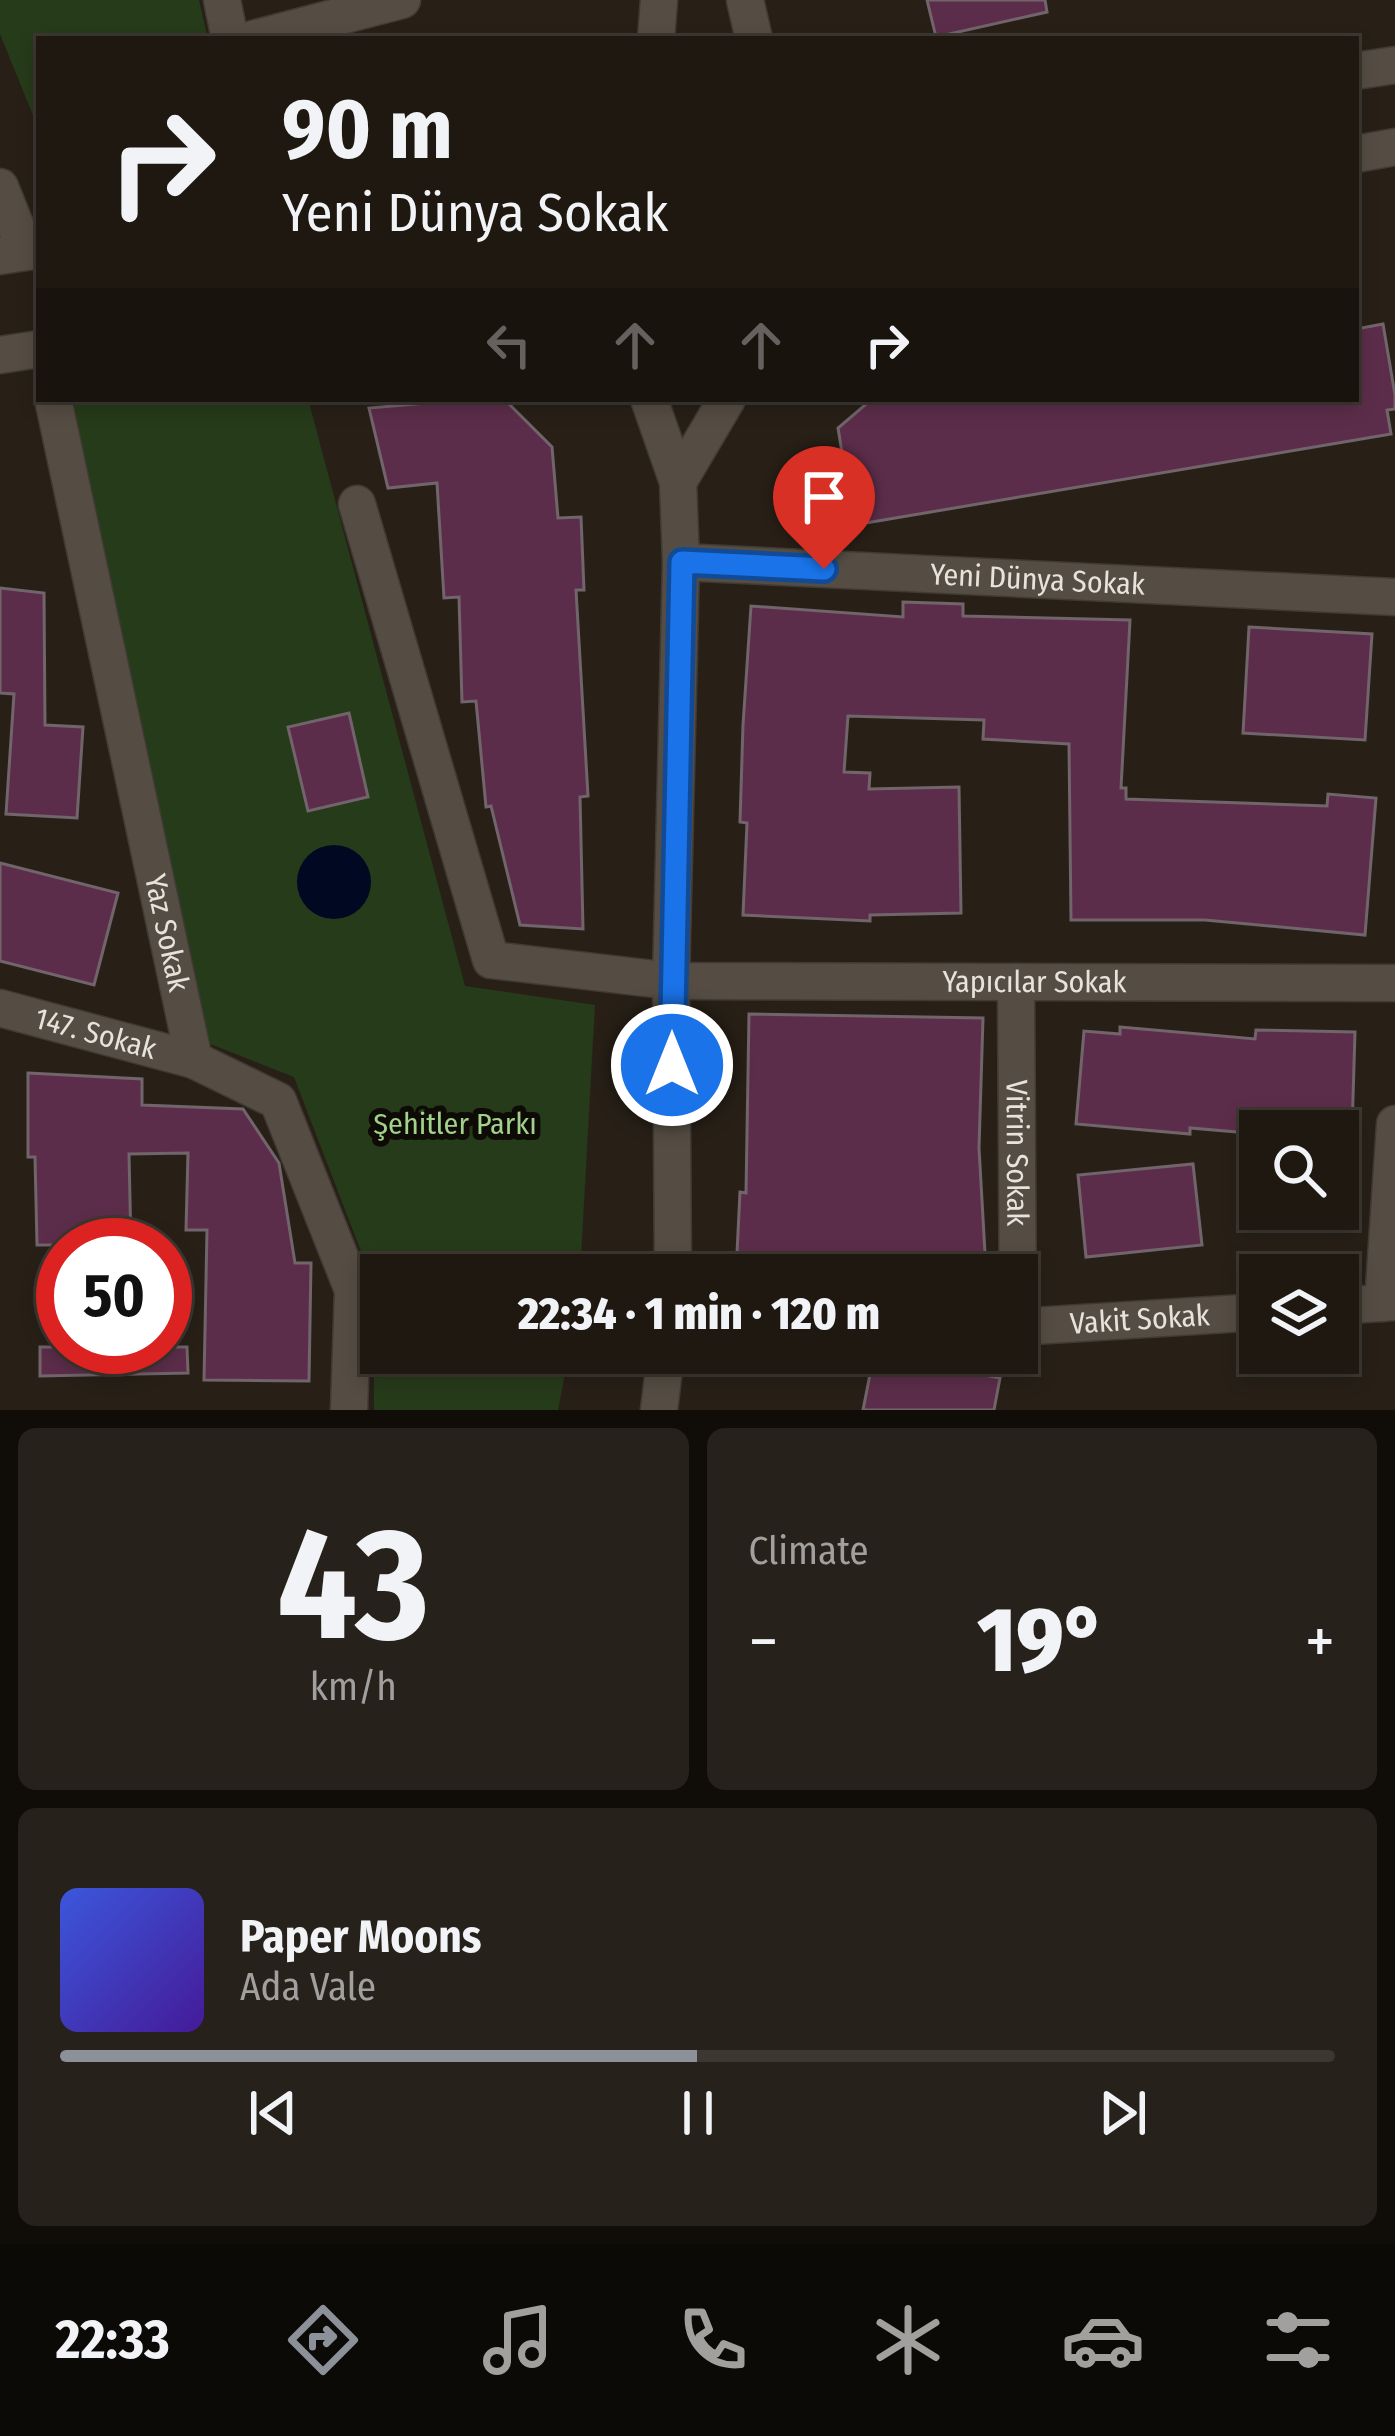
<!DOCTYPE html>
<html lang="en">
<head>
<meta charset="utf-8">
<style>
	:root { --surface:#1e1811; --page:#26211a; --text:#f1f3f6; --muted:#a1a09f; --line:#3c3731; --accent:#8c9099 }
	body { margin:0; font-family:"Fira Sans Condensed",sans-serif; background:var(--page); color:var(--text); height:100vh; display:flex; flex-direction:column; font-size:45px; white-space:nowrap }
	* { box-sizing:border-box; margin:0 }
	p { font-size:39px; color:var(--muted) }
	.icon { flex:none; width:66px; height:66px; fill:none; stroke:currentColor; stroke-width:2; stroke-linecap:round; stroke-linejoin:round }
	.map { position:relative; height:1410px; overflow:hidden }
	.drawer { display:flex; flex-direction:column; gap:18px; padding:18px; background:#100d09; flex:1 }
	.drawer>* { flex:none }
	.hud { position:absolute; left:36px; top:36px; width:1323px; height:366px; border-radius:0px; box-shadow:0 6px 18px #0003,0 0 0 3px var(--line); background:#1e1811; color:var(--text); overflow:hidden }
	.buttons { position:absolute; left:1239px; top:1110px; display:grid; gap:24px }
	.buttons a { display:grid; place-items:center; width:120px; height:120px; border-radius:0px; background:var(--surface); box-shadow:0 6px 18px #0003,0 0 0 3px var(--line); font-size:60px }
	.speed { position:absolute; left:36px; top:1218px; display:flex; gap:24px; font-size:60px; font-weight:700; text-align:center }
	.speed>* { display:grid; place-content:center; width:156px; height:156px; border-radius:50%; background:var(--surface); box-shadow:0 6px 18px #0003,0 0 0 3px var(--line); line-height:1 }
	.speed .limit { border:18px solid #d22; background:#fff; color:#111 }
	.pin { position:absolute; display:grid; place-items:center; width:102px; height:102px; color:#fff; margin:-123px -51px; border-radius:50% 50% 50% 0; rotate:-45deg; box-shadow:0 0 12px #0007 }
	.pin .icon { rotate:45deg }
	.me { position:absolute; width:132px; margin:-66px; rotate:0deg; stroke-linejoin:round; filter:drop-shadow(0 0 9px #0008) }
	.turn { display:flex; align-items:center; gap:42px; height:252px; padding:0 48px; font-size:54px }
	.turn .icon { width:156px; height:156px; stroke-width:2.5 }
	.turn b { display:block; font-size:84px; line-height:102px }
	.lanes { display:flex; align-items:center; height:114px; padding:0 48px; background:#0003; justify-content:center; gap:60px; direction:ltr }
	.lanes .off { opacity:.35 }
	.big { font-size:90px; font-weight:800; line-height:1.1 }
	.drawer .widget { flex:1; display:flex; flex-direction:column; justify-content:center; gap:18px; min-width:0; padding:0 42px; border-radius:18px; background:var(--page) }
	.drawer .dial { align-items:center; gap:0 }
	.dial b { font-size:156px; line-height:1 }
	.song { display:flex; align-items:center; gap:36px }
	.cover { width:144px; height:144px; border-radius:18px; background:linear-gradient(135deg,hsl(230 70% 55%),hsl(260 70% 35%)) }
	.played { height:12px; border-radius:6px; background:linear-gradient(90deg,var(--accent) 50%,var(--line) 50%) }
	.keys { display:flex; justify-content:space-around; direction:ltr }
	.heat { display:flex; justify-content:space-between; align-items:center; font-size:66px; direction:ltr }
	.drawer .tiles { flex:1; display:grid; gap:18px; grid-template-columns:1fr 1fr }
	.widget:last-child { grid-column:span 2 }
	.trip { position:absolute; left:360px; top:1254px; width:678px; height:120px; border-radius:0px; background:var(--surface); box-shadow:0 6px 18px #0003,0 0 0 3px var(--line); font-weight:800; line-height:120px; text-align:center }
	.dock { display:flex; height:192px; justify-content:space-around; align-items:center; background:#0c0a07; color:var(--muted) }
	.dock .icon { width:84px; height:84px }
	.dock .current { color:var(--accent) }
	.dock b { font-size:54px; color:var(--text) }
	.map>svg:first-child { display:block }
	.green { fill:#263b1a }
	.water { fill:#000822 }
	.building { fill:#5c2d4a; stroke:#71646b; stroke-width:3 }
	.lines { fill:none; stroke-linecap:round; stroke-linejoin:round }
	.street-casing { stroke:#403a34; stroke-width:39 }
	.secondary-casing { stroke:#403a34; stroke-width:39 }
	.street { stroke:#554d43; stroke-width:36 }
	.secondary { stroke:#554d43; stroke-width:36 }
	.route-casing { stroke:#114b97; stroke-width:30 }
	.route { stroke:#1a73e8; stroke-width:21 }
	.labels { text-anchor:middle; stroke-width:12; stroke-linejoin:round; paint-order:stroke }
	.street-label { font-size:30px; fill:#e8e2dc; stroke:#0e0b07 }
	.park-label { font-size:30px; fill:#a2d189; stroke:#0e0b07 }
</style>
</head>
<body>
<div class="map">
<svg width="1395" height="1410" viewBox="0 0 1395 1410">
	<rect width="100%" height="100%" fill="#282017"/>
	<path class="green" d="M0,0H199L208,39H39V130L0,34Z
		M73,399H308L465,986L595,1005L580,1275H381V1353H569L558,1410H374V1285L294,1077L208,1043L115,620Z"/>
	<path class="water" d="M297 882a37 37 0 1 1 74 0a37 37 0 1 1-74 0Z"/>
	<path class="building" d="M927,0H1045L1047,12L936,37Z
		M1383,324L1395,395V409L1387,410L1391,434L854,525L838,428L872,399H1356V329Z
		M474,399H504L552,447L558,518L581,517L584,590H576L588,796L580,797L583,929L520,925L491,806L486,807L476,701L462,702L459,597L444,598L437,483L388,488L369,408Z
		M0,588L44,593L45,725L83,727L77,818L6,814L14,694L0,693Z
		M903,602L963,604V616L1130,620L1121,788H1126V799L1327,806L1328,794L1376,798L1365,935L1205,920H1071L1069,744L983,739L984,720L848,716L844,772L870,773L869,789L959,787L961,913L870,915V921L743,915L747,823L740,822L743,725L751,606L903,617Z
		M1249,627L1372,634L1365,740L1243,733Z
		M349,713L368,797L308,811L288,727Z
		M0,863L118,893L94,985L0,961Z
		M749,1014L983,1018L979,1148L985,1253L839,1258L737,1253L740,1192L746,1193Z
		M1120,1027L1255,1039L1256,1030L1355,1032L1352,1131L1260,1134L1190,1128V1134L1076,1124L1084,1031L1120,1034Z
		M28,1073L142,1079V1105L243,1109L279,1163L295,1263H311L309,1381L204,1380L207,1230H186L188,1153L129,1154L131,1245H37L35,1157H28Z
		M1193,1164L1202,1245L1086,1257L1078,1175Z
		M40,1347H187L188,1373L40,1376Z
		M874,1354L1000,1378L994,1410H863Z"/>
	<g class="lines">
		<g class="street-casing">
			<g id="street">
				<path d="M222,0L230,39"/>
				<path d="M253,39L402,0"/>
				<path d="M0,187L26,252"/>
				<path id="s1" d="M53,399L194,1060L278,1101L353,1290L349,1410"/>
				<path id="s2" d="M357,504L491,960L671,981L1395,983"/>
				<path id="s3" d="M681,562L1395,597"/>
				<path id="s4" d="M1016,982L1018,1327"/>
				<path id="s5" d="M0,1008L194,1060"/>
				<path d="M1383,1303L1395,1124"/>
				<path d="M1338,1306L1395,1302"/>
				<path id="s6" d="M1017,1327L1260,1312"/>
			</g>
		</g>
		<g class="secondary-casing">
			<path id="secondary" d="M745,0L754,39
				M656,39L659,0
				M1356,71L1395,65
				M1356,154L1395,147
				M0,256L39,250
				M0,355L39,349
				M649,399L678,482L681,562L671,981L673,1275
				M678,482L727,399
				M659,1410L666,1353"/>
		</g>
		<use href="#street" class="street"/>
		<use href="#secondary" class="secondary"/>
	</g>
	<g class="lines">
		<g class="route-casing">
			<path id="route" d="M672,1065L682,562L824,569"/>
		</g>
		<use href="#route" class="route"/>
	</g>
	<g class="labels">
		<g class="street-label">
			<text dy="10" stroke="none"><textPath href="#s3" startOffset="357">Yeni Dünya Sokak</textPath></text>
			<text dy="10" stroke="none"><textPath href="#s1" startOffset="546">Yaz Sokak</textPath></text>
			<text dy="10" stroke="none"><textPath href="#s2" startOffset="1020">Yapıcılar Sokak</textPath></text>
			<text dy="10" stroke="none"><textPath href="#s5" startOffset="99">147. Sokak</textPath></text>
			<text dy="10" stroke="none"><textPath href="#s4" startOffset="171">Vitrin Sokak</textPath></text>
			<text dy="10" stroke="none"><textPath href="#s6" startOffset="123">Vakit Sokak</textPath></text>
		</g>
		<g class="park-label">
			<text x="455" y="1134">Şehitler Parkı</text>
		</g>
	</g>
</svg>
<div class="buttons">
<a><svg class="icon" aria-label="search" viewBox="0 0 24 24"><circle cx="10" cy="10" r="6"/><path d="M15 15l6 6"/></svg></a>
<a><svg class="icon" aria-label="layers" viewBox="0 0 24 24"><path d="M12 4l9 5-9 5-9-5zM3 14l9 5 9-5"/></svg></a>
</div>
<div class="speed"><div class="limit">50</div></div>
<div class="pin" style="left:824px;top:569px;background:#d93025"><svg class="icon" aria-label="arrive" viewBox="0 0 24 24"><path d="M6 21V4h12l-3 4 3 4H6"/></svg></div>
<svg class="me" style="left:672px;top:1065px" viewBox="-20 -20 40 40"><circle r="17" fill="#1a73e8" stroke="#fff" stroke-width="3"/><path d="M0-11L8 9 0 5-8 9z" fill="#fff"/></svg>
<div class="trip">22:34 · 1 min · 120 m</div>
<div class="hud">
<div class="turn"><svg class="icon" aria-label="right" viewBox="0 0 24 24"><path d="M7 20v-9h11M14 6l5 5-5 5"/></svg><div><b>90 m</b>Yeni Dünya Sokak</div></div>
<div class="lanes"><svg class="icon off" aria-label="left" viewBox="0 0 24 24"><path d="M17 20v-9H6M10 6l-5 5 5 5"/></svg><svg class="icon off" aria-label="ahead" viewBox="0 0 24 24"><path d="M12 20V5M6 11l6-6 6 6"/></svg><svg class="icon off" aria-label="ahead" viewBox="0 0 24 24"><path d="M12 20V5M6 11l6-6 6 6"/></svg><svg class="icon" aria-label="right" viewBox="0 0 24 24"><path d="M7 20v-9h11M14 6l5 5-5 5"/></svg></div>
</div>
</div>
<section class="drawer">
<div class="tiles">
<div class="widget dial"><b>43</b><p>km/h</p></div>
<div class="widget"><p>Climate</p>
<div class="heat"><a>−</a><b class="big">19°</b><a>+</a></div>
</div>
<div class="widget">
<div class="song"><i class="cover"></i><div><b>Paper Moons</b><p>Ada Vale</p></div></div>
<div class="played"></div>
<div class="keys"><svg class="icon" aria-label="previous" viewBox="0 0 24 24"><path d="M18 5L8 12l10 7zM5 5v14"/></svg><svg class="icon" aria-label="pause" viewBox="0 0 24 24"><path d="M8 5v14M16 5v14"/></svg><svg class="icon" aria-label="next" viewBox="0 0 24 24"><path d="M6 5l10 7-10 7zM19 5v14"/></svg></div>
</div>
</div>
</section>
<nav class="dock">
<b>22:33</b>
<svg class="icon current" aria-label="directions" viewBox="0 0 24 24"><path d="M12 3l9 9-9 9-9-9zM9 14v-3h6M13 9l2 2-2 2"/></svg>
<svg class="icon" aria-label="music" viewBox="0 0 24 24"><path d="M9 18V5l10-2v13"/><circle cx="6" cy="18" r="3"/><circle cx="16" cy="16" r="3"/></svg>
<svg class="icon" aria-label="phone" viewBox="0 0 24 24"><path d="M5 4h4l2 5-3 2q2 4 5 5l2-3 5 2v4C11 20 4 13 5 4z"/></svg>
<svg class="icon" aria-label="climate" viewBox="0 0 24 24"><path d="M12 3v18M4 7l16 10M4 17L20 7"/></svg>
<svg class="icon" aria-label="car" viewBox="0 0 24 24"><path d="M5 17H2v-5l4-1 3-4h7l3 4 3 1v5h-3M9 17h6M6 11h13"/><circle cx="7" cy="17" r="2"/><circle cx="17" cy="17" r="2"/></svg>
<svg class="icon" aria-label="filters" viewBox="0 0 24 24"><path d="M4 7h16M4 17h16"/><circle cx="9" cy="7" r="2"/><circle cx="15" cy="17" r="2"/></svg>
</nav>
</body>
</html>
